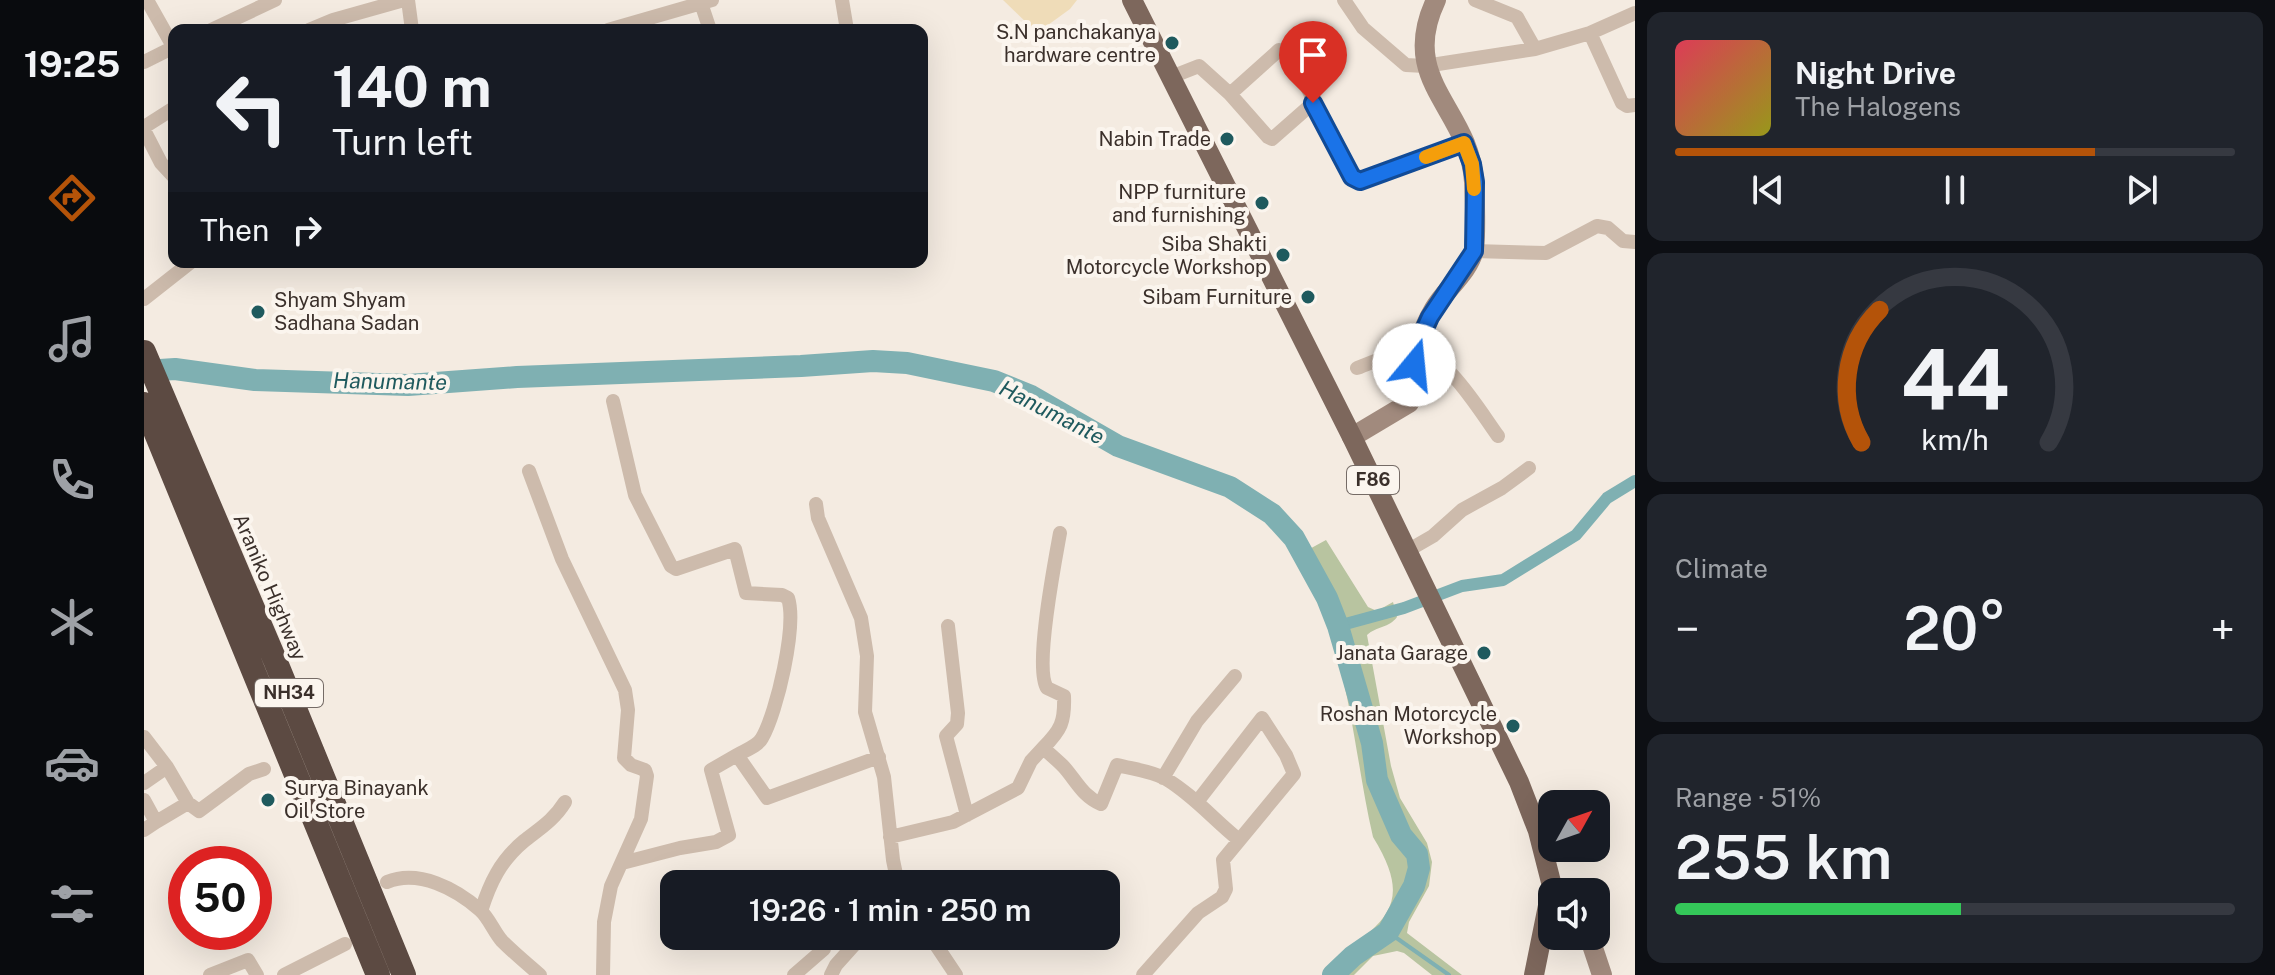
<!DOCTYPE html>
<html lang="en">
<head>
<meta charset="utf-8">
<style>
	:root { --surface:#171b24; --page:#20242c; --text:#f1f3f6; --muted:#9ea1a6; --line:#363941; --accent:#b45309 }
	body { margin:0; font-family:"Public Sans",sans-serif; background:var(--page); color:var(--text); height:100vh; display:flex; flex-direction:column; font-size:30px; white-space:nowrap }
	* { box-sizing:border-box; margin:0 }
	p { font-size:26px; color:var(--muted) }
	.icon { flex:none; width:44px; height:44px; fill:none; stroke:currentColor; stroke-width:2; stroke-linecap:round; stroke-linejoin:round }
	.map { position:relative; flex:1; overflow:hidden }
	.sheet { display:flex; flex-direction:column; gap:12px; padding:12px; background:#0d0f14; width:640px }
	.sheet>* { flex:none }
	.guide { position:absolute; left:24px; top:24px; width:760px; height:244px; border-radius:16px; box-shadow:0 8px 32px #0002; background:#171b24; color:var(--text); overflow:hidden }
	.needle { width:52px; rotate:50deg }
	.fabs { position:absolute; left:1394px; top:790px; display:grid; gap:16px }
	.fabs a { display:grid; place-items:center; width:72px; height:72px; border-radius:16px; background:var(--surface); box-shadow:0 8px 32px #0002; font-size:40px }
	.speed { position:absolute; left:24px; top:846px; display:flex; gap:16px; font-size:40px; font-weight:700; text-align:center }
	.speed>* { display:grid; place-content:center; width:104px; height:104px; border-radius:50%; background:var(--surface); box-shadow:0 8px 32px #0002; line-height:1 }
	.speed .limit { border:12px solid #d22; background:#fff; color:#111 }
	.pin { position:absolute; display:grid; place-items:center; width:68px; height:68px; color:#fff; margin:-82px -34px; border-radius:50% 50% 50% 0; rotate:-45deg; box-shadow:0 0 8px #0007 }
	.pin .icon { rotate:45deg }
	.me { position:absolute; width:88px; margin:-44px; rotate:17deg; stroke-linejoin:round; filter:drop-shadow(0 0 6px #0008) }
	.turn { display:flex; align-items:center; gap:28px; height:168px; padding:0 32px; font-size:36px }
	.turn .icon { width:104px; height:104px; stroke-width:2.5 }
	.turn b { display:block; font-size:56px; line-height:68px }
	.then { display:flex; align-items:center; height:76px; padding:0 32px; background:#0003; gap:16px; font-size:30px }
	.big { font-size:60px; font-weight:600; line-height:1.1 }
	.sheet .card { flex:1; display:flex; flex-direction:column; justify-content:center; gap:12px; min-width:0; padding:0 28px; border-radius:16px; background:var(--page) }
	.sheet .dial { align-items:center; gap:0 }
	.dial svg { height:208px; overflow:visible; fill:none; stroke:var(--line); stroke-width:7; stroke-linecap:round; text-anchor:middle }
	.dial text { fill:var(--text); stroke:none }
	.song { display:flex; align-items:center; gap:24px }
	.cover { width:96px; height:96px; border-radius:12px; background:linear-gradient(135deg,hsl(350 70% 55%),hsl(60 70% 35%)) }
	.played { height:8px; border-radius:4px; background:linear-gradient(90deg,var(--accent) 75%,var(--line) 75%) }
	.keys { display:flex; justify-content:space-around; direction:ltr }
	.heat { display:flex; justify-content:space-between; align-items:center; font-size:44px; direction:ltr }
	.charge { height:12px; border-radius:6px; background:linear-gradient(90deg,#34c759 51%,var(--line) 0) }
	.trip { position:absolute; left:516px; top:870px; width:460px; height:80px; border-radius:16px; background:var(--surface); box-shadow:0 8px 32px #0002; font-weight:600; line-height:80px; text-align:center }
	main { display:flex; flex:1; min-height:0 }
	.menu { display:flex; flex-direction:column; width:144px; justify-content:space-around; align-items:center; background:#090b0e; color:var(--muted) }
	.menu .icon { width:56px; height:56px }
	.menu .on { color:var(--accent) }
	.menu b { font-size:36px; color:var(--text) }
	.map>svg:first-child { display:block }
	.green { fill:#b8c4a0 }
	.sand { fill:#efdcb8 }
	.lines { fill:none; stroke-linecap:round; stroke-linejoin:round }
	.stream { stroke:#7fb0b2; stroke-width:4 }
	.canal { stroke:#7fb0b2; stroke-width:12 }
	.river { stroke:#7fb0b2; stroke-width:22 }
	.street { stroke:#cdbbac; stroke-width:14 }
	.secondary { stroke:#a18a7d; stroke-width:20 }
	.primary { stroke:#7d675c; stroke-width:20 }
	.highway { stroke:#5c4a42; stroke-width:24 }
	.route-casing { stroke:#114b97; stroke-width:20 }
	.route { stroke:#1a73e8; stroke-width:14 }
	.slow { stroke:#f59e0b; stroke-width:14 }
	.poi-dot { fill:#1f5a5e; stroke:#fbf5ee; stroke-width:3 }
	.labels { text-anchor:middle; stroke-width:8; stroke-linejoin:round; paint-order:stroke }
	.shield { fill:#fbf5ee; stroke:#756b66; stroke-width:2 }
	.shield-label { font-size:18px; font-weight:bold; fill:#3b302b }
	.poi-label { font-size:20px; fill:#3b302b; stroke:#fbf5ee; text-anchor:end }
	.street-label { font-size:20px; fill:#3b302b; stroke:#fbf5ee }
	.water-label { font-size:22px; font-style:italic; fill:#1f5a5e; stroke:#fbf5ee }
</style>
</head>
<body>
<main>
<nav class="menu">
<b>19:25</b>
<svg class="icon on" aria-label="directions" viewBox="0 0 24 24"><path d="M12 3l9 9-9 9-9-9zM9 14v-3h6M13 9l2 2-2 2"/></svg>
<svg class="icon" aria-label="music" viewBox="0 0 24 24"><path d="M9 18V5l10-2v13"/><circle cx="6" cy="18" r="3"/><circle cx="16" cy="16" r="3"/></svg>
<svg class="icon" aria-label="phone" viewBox="0 0 24 24"><path d="M5 4h4l2 5-3 2q2 4 5 5l2-3 5 2v4C11 20 4 13 5 4z"/></svg>
<svg class="icon" aria-label="climate" viewBox="0 0 24 24"><path d="M12 3v18M4 7l16 10M4 17L20 7"/></svg>
<svg class="icon" aria-label="car" viewBox="0 0 24 24"><path d="M5 17H2v-5l4-1 3-4h7l3 4 3 1v5h-3M9 17h6M6 11h13"/><circle cx="7" cy="17" r="2"/><circle cx="17" cy="17" r="2"/></svg>
<svg class="icon" aria-label="filters" viewBox="0 0 24 24"><path d="M4 7h16M4 17h16"/><circle cx="9" cy="7" r="2"/><circle cx="15" cy="17" r="2"/></svg>
</nav>
<div class="map">
<svg width="1491" height="975" viewBox="0 0 1491 975">
	<rect width="100%" height="100%" fill="#f4ebe1"/>
	<path class="green" d="M1182,540L1224,607L1233,611L1249,602L1253,617C1245,628 1233,626 1223,635L1247,766L1256,798L1283,843L1288,862L1285,886L1265,922L1263,933L1318,975H1288L1260,953L1253,951L1229,956L1210,975H1179C1227,923 1278,916 1229,837C1207,742 1206,640 1149,558Z"/>
	<path class="sand" d="M859,0H933L926,9L893,33Z"/>
	<g class="lines">
		<path class="stream" d="M1244,932L1305,975"/>
		<path class="canal" d="M1194,626L1260,608L1318,586L1359,580L1432,535L1463,498L1491,481"/>
		<path class="river" d="M0,371L31,369L111,380L264,385L373,377L657,366L729,361L763,363L850,381L887,396L974,446L1086,487L1128,514L1150,538L1183,598L1194,626L1228,743L1233,780L1257,835L1273,854L1275,868L1270,886L1244,932L1209,956L1189,975"/>
		<path class="street" d="M3,0L30,48
			M264,0L268,30
			M556,0L566,30
			M698,0L703,30
			M1200,0L1219,28L1262,65L1281,66L1391,49L1446,33L1491,13
			M1331,0L1373,17L1391,49
			M67,30L131,0
			M165,30L189,20L260,0
			M464,30L568,0
			M1446,33L1478,103L1483,106L1491,105
			M0,62L30,47
			M1027,77L1055,66L1086,94L1135,50L1140,51L1163,87L1208,177L1216,181L1320,143
			M1086,94L1124,137L1128,139L1169,103
			M0,127L30,108
			M0,130L17,163L30,177
			M1330,251L1402,253L1453,226L1464,228L1479,241L1491,242
			M0,299L47,262
			M1213,368C1230,362 1249,352 1267,351C1299,348 1337,413 1354,436
			M469,401L491,495L527,566L532,569L591,549L602,593L638,595L644,598C653,626 633,712 618,738C614,746 602,750 593,755L623,798L735,757
			M385,471L418,559L481,690L484,710L480,758L487,765L501,770L503,776L497,819L467,886L460,922L459,975
			M672,504L674,518L717,618L723,656L721,712L740,777L749,860L754,884
			M1263,551L1289,536L1318,510L1358,488L1385,468
			M804,626L814,713L813,724L802,736L823,815
			M0,737L23,767L44,803L55,811L105,774L120,769
			M899,748C917,730 921,722 920,696L903,688C890,668 911,561 916,533
			M1019,778L1053,721L1091,676
			M0,783L23,767
			M0,800L12,822L0,830
			M12,822L44,803
			M746,837L809,822L874,788L887,761L899,748C906,754 913,760 919,766C932,780 938,796 957,804L973,765C988,769 1008,771 1022,779C1049,795 1070,820 1095,840
			M478,863L536,848L572,842L585,835L567,770L593,755
			M243,882C275,869 312,889 336,910C345,918 350,932 358,941C370,953 383,964 396,975
			M337,911C346,883 356,861 380,841C395,829 410,820 421,802
			M786,936L812,975
			M66,975L104,960L113,975
			M140,975L201,944
			M650,975L680,949
			M687,975L692,965L718,936
			M999,975L1054,913L1078,897L1082,889L1079,860L1150,774L1142,755L1118,718L1053,802"/>
		<path class="secondary" d="M1208,437L1265,403C1267,371 1273,337 1290,309C1301,290 1326,271 1330,249C1332,234 1331,197 1330,182C1326,108 1253,82 1292,0
			M1445,936L1458,975"/>
		<path class="primary" d="M988,0L1208,437L1375,782L1394,831L1408,886L1390,975"/>
		<path class="highway" d="M0,352L131,660L260,975
			M0,404L234,975"/>
	</g>
	<g class="lines">
		<g class="route-casing">
			<path id="route" d="M1169,103L1208,177L1216,181L1320,143L1328,164L1331,182L1330,251L1286,317L1276,339L1270,365"/>
		</g>
		<use href="#route" class="route"/>
		<path class="slow" d="M1282,157L1320,143L1328,164L1330,189"/>
	</g>
	<g class="poi-dot">
		<circle cx="1028" cy="43" r="8"/>
		<circle cx="1083" cy="139" r="8"/>
		<circle cx="1118" cy="203" r="8"/>
		<circle cx="1139" cy="255" r="8"/>
		<circle cx="1164" cy="297" r="8"/>
		<circle cx="114" cy="312" r="8"/>
		<circle cx="1340" cy="653" r="8"/>
		<circle cx="1369" cy="726" r="8"/>
		<circle cx="124" cy="800" r="8"/>
	</g>
	<g class="labels">
		<g class="shield">
			<rect x="1203" y="466" width="52" height="28" rx="6"/>
			<rect x="111" y="679" width="68" height="28" rx="6"/>
		</g>
		<g class="shield-label">
			<text x="1229" y="486">F86</text>
			<text x="145" y="699">NH34</text>
		</g>
		<g class="poi-label">
			<text x="1012" y="39">S.N panchakanya<tspan x="1012" dy="23">hardware centre</tspan></text>
			<text x="1067" y="146">Nabin Trade</text>
			<text x="1102" y="199">NPP furniture<tspan x="1102" dy="23">and furnishing</tspan></text>
			<text x="1123" y="251">Siba Shakti<tspan x="1123" dy="23">Motorcycle Workshop</tspan></text>
			<text x="1148" y="304">Sibam Furniture</text>
			<text x="130" y="307" text-anchor="start">Shyam Shyam<tspan x="130" dy="23">Sadhana Sadan</tspan></text>
			<text x="1324" y="660">Janata Garage</text>
			<text x="1353" y="721">Roshan Motorcycle<tspan x="1353" dy="23">Workshop</tspan></text>
			<text x="140" y="795" text-anchor="start">Surya Binayank<tspan x="140" dy="23">Oil Store</tspan></text>
		</g>
		<g class="street-label">
			<text transform="translate(126 587) rotate(67)" y="7">Araniko Highway</text>
		</g>
		<g class="water-label">
			<text transform="translate(246 381) rotate(1)" y="8">Hanumante</text>
			<text transform="translate(908 412) rotate(27)" y="8">Hanumante</text>
		</g>
	</g>
</svg>
<div class="fabs">
<a><svg class="needle" viewBox="-14 -14 28 28"><path d="M0-13l5 13h-10z" fill="#e53935"/><path d="M0 13l5-13h-10z" fill="#9ea1a6"/></svg></a>
<a><svg class="icon" aria-label="sound" viewBox="0 0 24 24"><path d="M4 9h4l5-4v14l-5-4H4zM17 9q2 3 0 6"/></svg></a>
</div>
<div class="speed"><div class="limit">50</div></div>
<div class="pin" style="left:1169px;top:103px;background:#d93025"><svg class="icon" aria-label="arrive" viewBox="0 0 24 24"><path d="M6 21V4h12l-3 4 3 4H6"/></svg></div>
<svg class="me" style="left:1270px;top:365px" viewBox="-20 -20 40 40"><circle r="19" fill="#fff"/><path d="M0-13L10 11 0 6-10 11z" fill="#1a73e8"/></svg>
<div class="trip">19:26 · 1 min · 250 m</div>
<div class="guide">
<div class="turn"><svg class="icon" aria-label="left" viewBox="0 0 24 24"><path d="M17 20v-9H6M10 6l-5 5 5 5"/></svg><div><b>140 m</b>Turn left</div></div>
<div class="then">Then<svg class="icon" aria-label="right" viewBox="0 0 24 24"><path d="M7 20v-9h11M14 6l5 5-5 5"/></svg></div>
</div>
</div>
<section class="sheet">
<div class="card">
<div class="song"><i class="cover"></i><div><b>Night Drive</b><p>The Halogens</p></div></div>
<div class="played"></div>
<div class="keys"><svg class="icon" aria-label="previous" viewBox="0 0 24 24"><path d="M18 5L8 12l10 7zM5 5v14"/></svg><svg class="icon" aria-label="pause" viewBox="0 0 24 24"><path d="M8 5v14M16 5v14"/></svg><svg class="icon" aria-label="next" viewBox="0 0 24 24"><path d="M6 5l10 7-10 7zM19 5v14"/></svg></div>
</div>
<div class="card dial"><svg viewBox="0 0 100 80">
<path d="M14 69A42 42 0 1 1 86 69"/>
<path d="M14 69A42 42 0 0 1 21 18" stroke="#b45309"/>
<text x="50" y="56" font-size="32" font-weight="700">44</text>
<text x="50" y="72" font-size="11">km/h</text>
</svg></div>
<div class="card"><p>Climate</p>
<div class="heat"><a>−</a><b class="big">20°</b><a>+</a></div>
</div>
<div class="card"><p>Range · 51%</p><b class="big">255 km</b><div class="charge"></div></div>
</section>
</main>
</body>
</html>
